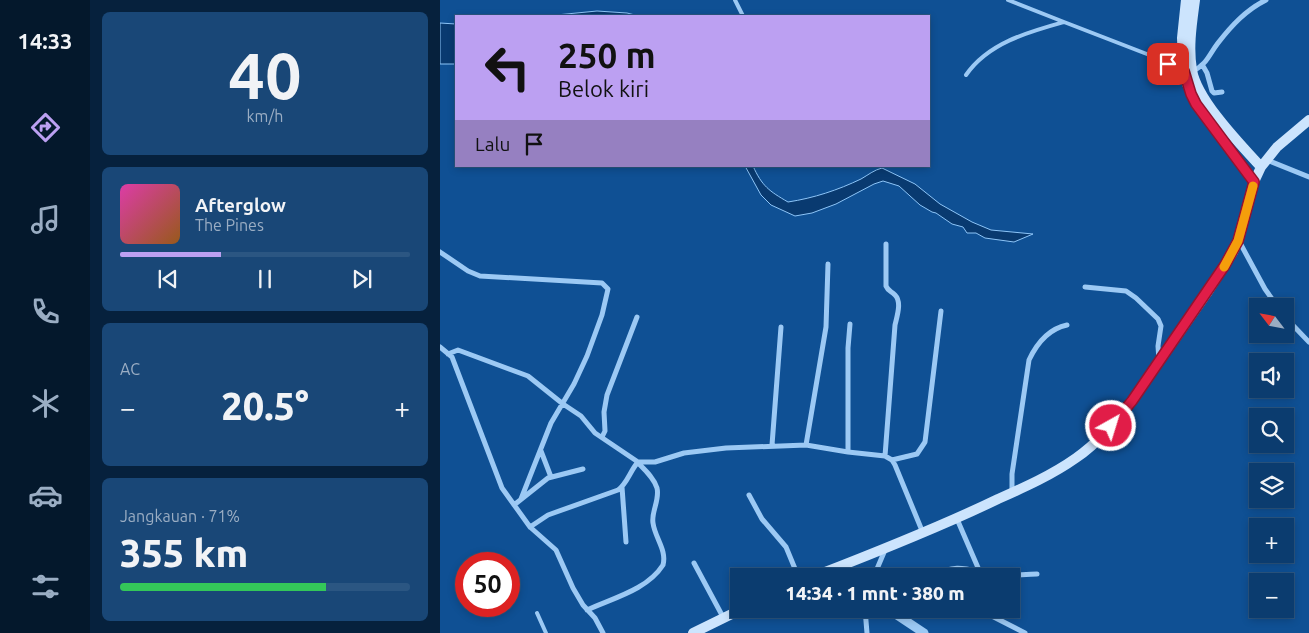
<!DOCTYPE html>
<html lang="id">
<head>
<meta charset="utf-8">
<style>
	:root { --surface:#0b3c6f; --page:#194777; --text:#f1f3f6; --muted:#9aadc3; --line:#2b5682; --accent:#bca0f2 }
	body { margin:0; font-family:Ubuntu,sans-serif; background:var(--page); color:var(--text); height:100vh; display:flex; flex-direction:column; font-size:19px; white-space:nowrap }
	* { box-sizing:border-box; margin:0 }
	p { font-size:16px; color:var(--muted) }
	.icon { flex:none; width:28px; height:28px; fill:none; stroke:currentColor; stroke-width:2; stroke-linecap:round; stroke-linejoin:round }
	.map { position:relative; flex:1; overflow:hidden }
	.details { display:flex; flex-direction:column; gap:12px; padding:12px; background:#06213d; width:350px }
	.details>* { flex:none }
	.top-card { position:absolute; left:15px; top:15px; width:475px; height:152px; border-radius:0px; box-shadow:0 2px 8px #0003,0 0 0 1px var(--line); background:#bca0f2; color:#111; overflow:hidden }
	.needle { width:32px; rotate:302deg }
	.buttons { position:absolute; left:809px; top:298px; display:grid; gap:10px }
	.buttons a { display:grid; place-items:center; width:45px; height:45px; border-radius:0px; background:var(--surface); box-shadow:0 2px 8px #0003,0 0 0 1px var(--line); font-size:25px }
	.speed { position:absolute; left:15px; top:552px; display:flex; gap:10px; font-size:25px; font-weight:700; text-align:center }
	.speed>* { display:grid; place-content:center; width:65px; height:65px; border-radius:50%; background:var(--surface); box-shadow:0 2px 8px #0003,0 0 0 1px var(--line); line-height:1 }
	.speed .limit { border:8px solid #d22; background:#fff; color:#111 }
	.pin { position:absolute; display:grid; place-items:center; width:42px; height:42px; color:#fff; margin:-21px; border-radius:10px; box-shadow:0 2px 8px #0006 }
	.me { position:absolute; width:55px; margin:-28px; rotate:39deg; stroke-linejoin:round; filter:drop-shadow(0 0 4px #0008) }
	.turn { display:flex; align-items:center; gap:18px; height:105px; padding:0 20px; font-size:22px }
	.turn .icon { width:65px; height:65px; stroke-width:2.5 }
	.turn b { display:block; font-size:35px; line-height:42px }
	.then { display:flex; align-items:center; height:48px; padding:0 20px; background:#0003; gap:10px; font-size:19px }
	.big { font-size:38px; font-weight:800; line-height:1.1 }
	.details .card { flex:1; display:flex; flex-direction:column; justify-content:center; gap:8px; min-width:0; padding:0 18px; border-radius:8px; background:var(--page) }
	.details .dial { align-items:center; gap:0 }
	.dial b { font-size:65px; line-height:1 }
	.song { display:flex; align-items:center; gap:15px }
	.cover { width:60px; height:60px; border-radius:8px; background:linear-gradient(135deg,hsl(320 70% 55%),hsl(30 70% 35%)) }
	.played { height:5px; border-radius:2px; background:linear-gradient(90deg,var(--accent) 35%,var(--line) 35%) }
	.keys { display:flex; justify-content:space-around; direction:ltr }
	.heat { display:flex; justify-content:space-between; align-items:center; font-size:28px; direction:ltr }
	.charge { height:8px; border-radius:4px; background:linear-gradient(90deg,#34c759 71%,var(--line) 0) }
	.trip { position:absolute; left:290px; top:568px; width:290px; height:50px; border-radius:0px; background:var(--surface); box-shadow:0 2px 8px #0003,0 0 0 1px var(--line); font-weight:800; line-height:50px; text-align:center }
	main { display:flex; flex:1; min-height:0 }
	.menu { display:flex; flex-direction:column; width:90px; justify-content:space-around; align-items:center; background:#04182c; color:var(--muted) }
	.menu .icon { width:35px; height:35px }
	.menu .active { color:var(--accent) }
	.menu b { font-size:22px; color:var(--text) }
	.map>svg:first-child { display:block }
	.water { fill:#093a70; stroke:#8dc5f8 }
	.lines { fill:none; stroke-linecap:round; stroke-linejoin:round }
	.service { stroke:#9cc9f4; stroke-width:4 }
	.minor { stroke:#9cc9f4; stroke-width:5 }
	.tertiary { stroke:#9cc9f4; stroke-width:9 }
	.secondary { stroke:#cce4fd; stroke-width:10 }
	.route-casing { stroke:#92132f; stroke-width:12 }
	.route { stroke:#e11d48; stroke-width:9 }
	.slow { stroke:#f59e0b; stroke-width:9 }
</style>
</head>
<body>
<main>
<nav class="menu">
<b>14:33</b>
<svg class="icon active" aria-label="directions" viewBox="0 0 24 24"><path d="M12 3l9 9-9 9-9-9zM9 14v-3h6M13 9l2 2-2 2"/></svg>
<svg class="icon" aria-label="music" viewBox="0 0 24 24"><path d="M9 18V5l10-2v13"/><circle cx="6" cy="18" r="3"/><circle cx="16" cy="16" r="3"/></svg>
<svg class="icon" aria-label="phone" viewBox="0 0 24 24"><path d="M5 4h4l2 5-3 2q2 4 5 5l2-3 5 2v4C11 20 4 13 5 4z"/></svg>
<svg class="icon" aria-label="climate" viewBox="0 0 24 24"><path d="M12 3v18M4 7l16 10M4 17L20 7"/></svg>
<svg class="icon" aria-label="car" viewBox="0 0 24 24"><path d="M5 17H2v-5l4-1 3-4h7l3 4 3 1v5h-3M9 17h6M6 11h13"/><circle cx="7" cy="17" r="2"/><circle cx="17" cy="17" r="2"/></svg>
<svg class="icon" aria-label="filters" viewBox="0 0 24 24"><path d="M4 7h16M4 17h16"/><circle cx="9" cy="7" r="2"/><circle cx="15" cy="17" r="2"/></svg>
</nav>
<section class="details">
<div class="card dial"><b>40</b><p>km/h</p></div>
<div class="card">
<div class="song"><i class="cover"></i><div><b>Afterglow</b><p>The Pines</p></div></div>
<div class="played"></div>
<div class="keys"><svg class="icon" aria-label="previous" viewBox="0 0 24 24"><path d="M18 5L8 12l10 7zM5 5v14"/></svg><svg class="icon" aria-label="pause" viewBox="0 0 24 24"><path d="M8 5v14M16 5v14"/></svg><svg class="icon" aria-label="next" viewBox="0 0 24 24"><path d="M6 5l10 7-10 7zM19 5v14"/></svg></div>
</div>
<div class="card"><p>AC</p>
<div class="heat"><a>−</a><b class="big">20.5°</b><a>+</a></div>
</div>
<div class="card"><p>Jangkauan · 71%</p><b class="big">355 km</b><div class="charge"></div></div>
</section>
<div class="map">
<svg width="869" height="633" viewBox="0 0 869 633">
	<rect width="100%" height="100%" fill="#0f5094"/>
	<path class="water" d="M157,11L187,13L199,16H106Z
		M0,23L16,24V64H0Z
		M305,166H313C322,186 329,191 348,202C374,198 398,190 421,179C428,175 434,170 442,168L475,184L500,204L532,222L551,230L593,234L574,242L545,238L536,233H527L523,227L512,224L496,213L492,212L480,205L459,186L443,181L434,184L396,204L372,213L355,216L331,205L321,195Z"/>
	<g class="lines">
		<path class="service" d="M295,0L303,16
			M568,0L624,22
			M526,75C548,43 588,32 624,22L712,56L742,70
			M97,613L106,633"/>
		<path class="minor" d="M763,66L767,73L772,91L774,93L782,92
			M752,72C768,63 768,56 778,43C792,25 806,10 826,0
			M827,160L869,177
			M799,241L825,289L837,306
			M0,252L28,271L40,276L162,283L168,289L162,315L147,356L134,384L111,423L81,499
			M645,287L686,291L696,298L718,319L721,326L718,346L719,360
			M845,317L869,342
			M0,347L12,357L62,488L90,527L116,550L133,588L143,605L155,618L163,633
			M8,354L18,350L88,376L123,404L141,416L155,433L198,462C190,471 187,484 178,490L108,515L90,527
			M162,437L165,431L164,412L167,395L197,317
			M332,445L341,327
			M366,445L386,327L388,264
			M101,451L111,477
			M408,452V348L410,324
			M445,456L455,325C457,316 462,302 455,295C451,291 448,291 446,286V244
			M452,460L477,454L485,442L501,311
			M198,462H215L244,453L286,448L366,445L408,452L445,456L452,460L455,465L483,533
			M182,487L186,542
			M572,493V474L589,360C597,343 608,329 627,325
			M309,495L322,519L346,547L358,576
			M74,505L108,478L143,469
			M517,519L539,570
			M254,563L283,617
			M434,576L445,550
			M493,576C516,563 526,569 550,574C565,577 582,574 597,574
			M425,609L427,633
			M538,609L585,633
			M147,610C173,598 207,590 223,565C227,550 215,538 213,523C211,512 220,500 217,488C214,478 205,470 198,463"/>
		<path class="tertiary" d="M448,609L484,633"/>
		<path class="secondary" d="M746,0L742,38L743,63L747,84L756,104L814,182
			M755,0C752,23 748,47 752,70C757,100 801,145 821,167
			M375,576C437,552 498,528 558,499C585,487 612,475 636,458C658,443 675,422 692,401L767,293L793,252L798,241L814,182L821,167L837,147L869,120
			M253,633L302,609"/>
	</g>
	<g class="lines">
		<g class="route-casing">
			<path id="route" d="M671,426L692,401L785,265L798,241L814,182L756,104L751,94L744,71L728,64"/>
		</g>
		<use href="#route" class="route"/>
		<path class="slow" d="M784,267L798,241L813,186"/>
	</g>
</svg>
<div class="buttons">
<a><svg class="needle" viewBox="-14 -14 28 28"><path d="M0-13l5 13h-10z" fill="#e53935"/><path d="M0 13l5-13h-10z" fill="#9aadc3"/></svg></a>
<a><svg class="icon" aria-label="sound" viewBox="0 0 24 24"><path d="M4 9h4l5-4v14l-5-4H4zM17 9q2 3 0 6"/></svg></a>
<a><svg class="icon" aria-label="search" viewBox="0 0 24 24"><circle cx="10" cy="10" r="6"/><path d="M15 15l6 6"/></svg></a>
<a><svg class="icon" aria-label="layers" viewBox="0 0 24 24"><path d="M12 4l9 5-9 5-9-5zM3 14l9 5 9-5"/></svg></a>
<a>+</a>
<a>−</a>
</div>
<div class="speed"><div class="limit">50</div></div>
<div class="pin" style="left:728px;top:64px;background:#d93025"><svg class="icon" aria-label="arrive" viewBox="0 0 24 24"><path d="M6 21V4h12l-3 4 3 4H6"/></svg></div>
<svg class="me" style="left:671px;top:426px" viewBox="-20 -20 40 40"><circle r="17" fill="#e11d48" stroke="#fff" stroke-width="3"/><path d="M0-11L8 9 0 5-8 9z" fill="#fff"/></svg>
<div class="trip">14:34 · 1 mnt · 380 m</div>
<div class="top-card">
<div class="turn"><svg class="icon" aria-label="left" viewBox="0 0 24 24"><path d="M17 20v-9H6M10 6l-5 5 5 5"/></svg><div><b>250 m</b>Belok kiri</div></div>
<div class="then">Lalu<svg class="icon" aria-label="arrive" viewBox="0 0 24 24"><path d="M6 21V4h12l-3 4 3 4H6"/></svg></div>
</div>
</div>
</main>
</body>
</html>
